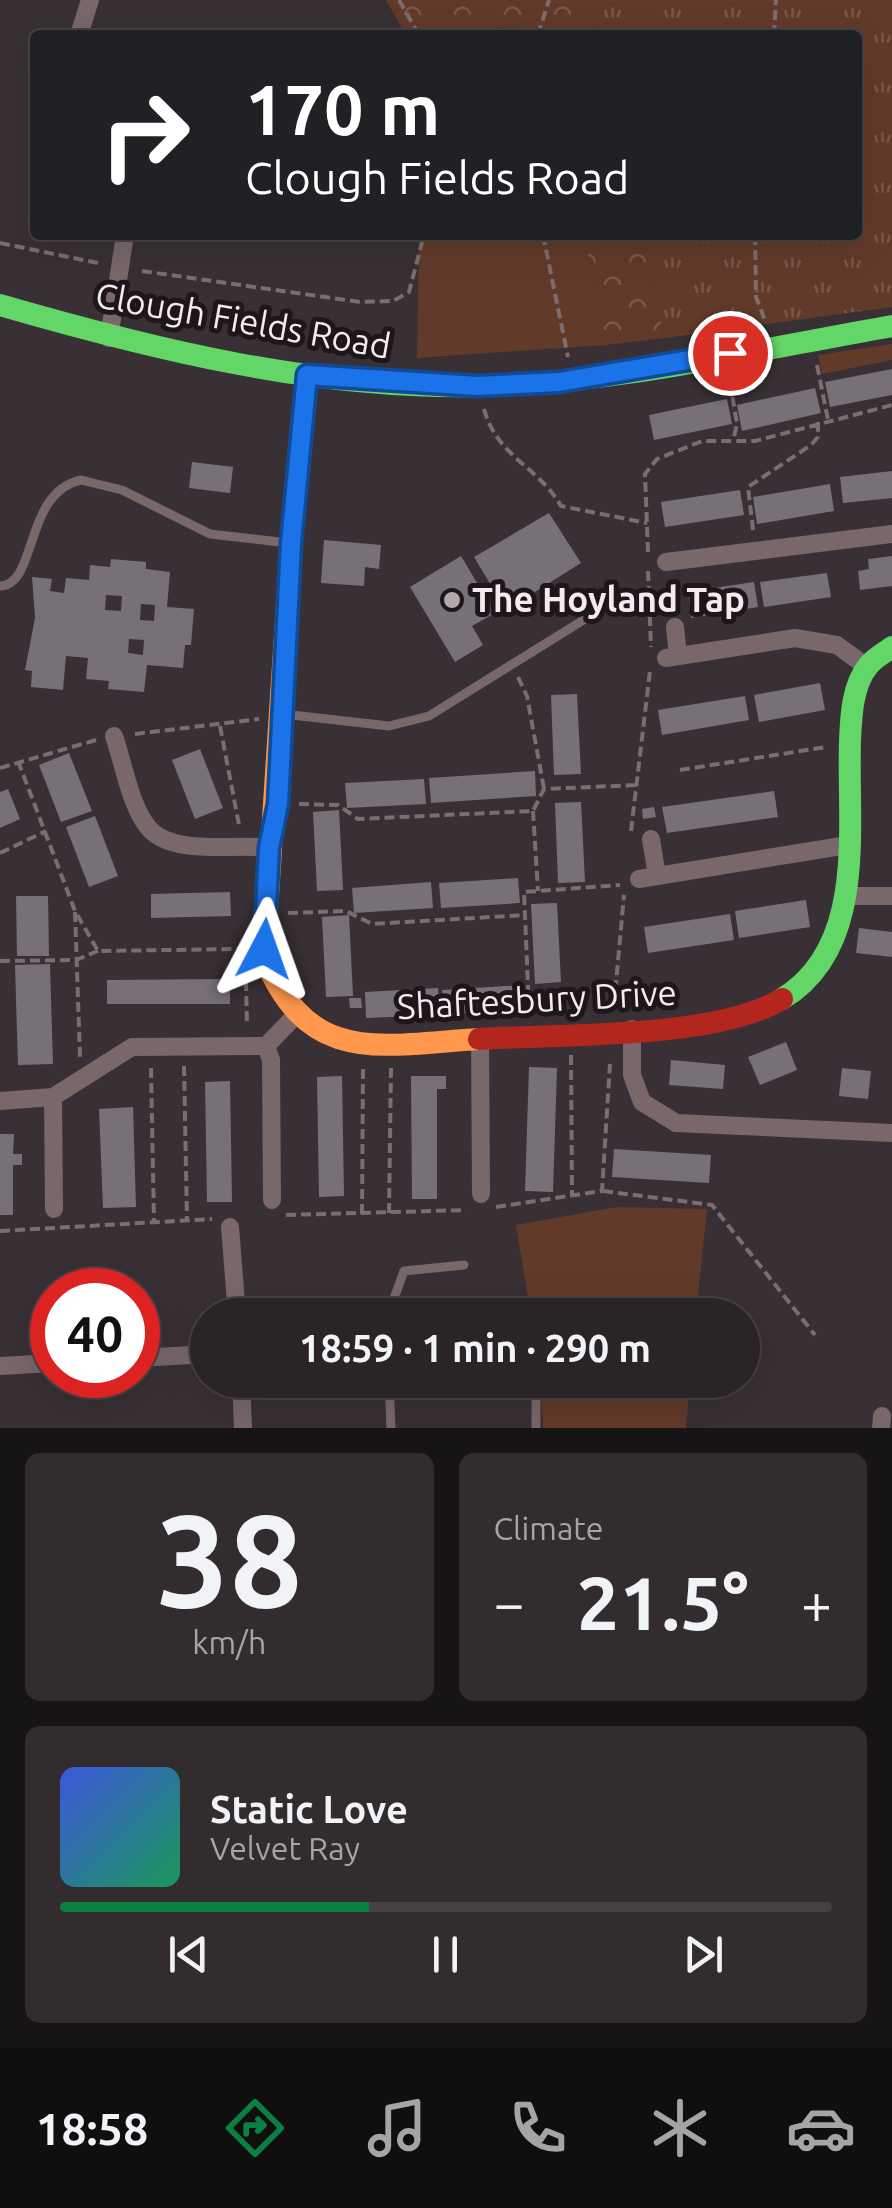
<!DOCTYPE html>
<html lang="en">
<head>
<meta charset="utf-8">
<style>
	:root { --surface:#2a2427; --page:#322c2f; --text:#f1f3f6; --muted:#a5a4a7; --line:#464144; --accent:#0b8043 }
	body { margin:0; font-family:Ubuntu,sans-serif; background:var(--page); color:var(--text); height:100vh; display:flex; flex-direction:column; font-size:38px; white-space:nowrap }
	* { box-sizing:border-box; margin:0 }
	p { font-size:32px; color:var(--muted) }
	.icon { flex:none; width:55px; height:55px; fill:none; stroke:currentColor; stroke-width:2; stroke-linecap:round; stroke-linejoin:round }
	.map { position:relative; height:1428px; overflow:hidden }
	.side { display:flex; flex-direction:column; gap:25px; padding:25px; background:#171415; flex:1 }
	.side>* { flex:none }
	.top-card { position:absolute; left:30px; top:30px; width:832px; height:210px; border-radius:10px; box-shadow:0 10px 40px #0002,0 0 0 2px var(--line); background:#202124; color:#fff; overflow:hidden }
	.speed { position:absolute; left:30px; top:1268px; display:flex; gap:20px; font-size:50px; font-weight:700; text-align:center }
	.speed>* { display:grid; place-content:center; width:130px; height:130px; border-radius:50%; background:var(--surface); box-shadow:0 10px 40px #0002,0 0 0 2px var(--line); line-height:1 }
	.speed .limit { border:15px solid #d22; background:#fff; color:#111 }
	.pin { position:absolute; display:grid; place-items:center; width:85px; height:85px; color:#fff; margin:-42px; border:5px solid #fff; border-radius:50%; box-shadow:0 2px 10px #0007 }
	.me { position:absolute; width:110px; margin:-55px; rotate:4deg; stroke-linejoin:round; filter:drop-shadow(0 0 8px #0008) }
	.turn { display:flex; align-items:center; gap:35px; height:210px; padding:0 50px; font-size:45px }
	.turn .icon { width:130px; height:130px; stroke-width:2.5 }
	.turn b { display:block; font-size:70px; line-height:85px }
	.big { font-size:75px; font-weight:700; line-height:1.1 }
	.side .widget { flex:1; display:flex; flex-direction:column; justify-content:center; gap:15px; min-width:0; padding:0 35px; border-radius:15px; background:var(--page) }
	.side .dial { align-items:center; gap:0 }
	.dial b { font-size:130px; line-height:1 }
	.song { display:flex; align-items:center; gap:30px }
	.cover { width:120px; height:120px; border-radius:15px; background:linear-gradient(135deg,hsl(230 70% 55%),hsl(150 70% 35%)) }
	.played { height:10px; border-radius:5px; background:linear-gradient(90deg,var(--accent) 40%,var(--line) 40%) }
	.keys { display:flex; justify-content:space-around; direction:ltr }
	.heat { display:flex; justify-content:space-between; align-items:center; font-size:55px; direction:ltr }
	.side .tiles { flex:1; display:grid; gap:25px; grid-template-columns:1fr 1fr }
	.widget:last-child { grid-column:span 2 }
	.trip { position:absolute; left:190px; top:1298px; width:570px; height:100px; border-radius:50px; background:var(--surface); box-shadow:0 10px 40px #0002,0 0 0 2px var(--line); font-weight:700; line-height:100px; text-align:center }
	.menu { display:flex; height:160px; justify-content:space-around; align-items:center; background:#110e10; color:var(--muted) }
	.menu .icon { width:70px; height:70px }
	.menu .selected { color:var(--accent) }
	.menu b { font-size:45px; color:var(--text) }
	.map>svg:first-child { display:block }
	.green { fill:#623a2a }
	.forest { fill:url(#forest-crowns) }
	.park { fill:url(#park-tufts) }
	.building { fill:#777177; fill-rule:evenodd }
	.lines { fill:none; stroke-linecap:round; stroke-linejoin:round }
	.path { stroke:#7b6d70; stroke-width:4; stroke-dasharray:10 5; stroke-linecap:butt }
	.lane { stroke:#79676a; stroke-width:9 }
	.street { stroke:#79676a; stroke-width:18 }
	.fast { stroke:#63d668; stroke-width:22 }
	.slow { stroke:#ff974d; stroke-width:22 }
	.jam { stroke:#b3261e; stroke-width:22 }
	.route-casing { stroke:#114b97; stroke-width:25 }
	.route { stroke:#1a73e8; stroke-width:18 }
	.poi-dot { fill:#b2a9ae; stroke:#1d171b; stroke-width:4 }
	.labels { text-anchor:middle; stroke-width:10; stroke-linejoin:round; paint-order:stroke }
	.street-label { font-size:35px; fill:#f4eaf0; stroke:#1d171b }
	.poi-label { font-size:35px; font-weight:bold; fill:#f4eaf0; stroke:#1d171b; text-anchor:start }
</style>
</head>
<body>
<div class="map">
<svg width="892" height="1428" viewBox="0 0 892 1428">
	<defs>
		<pattern id="forest-crowns" width="20" height="18" patternUnits="userSpaceOnUse" patternTransform="scale(2.5)"><rect width="20" height="18" fill="#623a2a"/><path d="M2 6a3 3 0 1 1 6 0M12 15a3 3 0 1 1 6 0" fill="none" stroke="#795749"/></pattern>
		<pattern id="park-tufts" width="24" height="20" patternUnits="userSpaceOnUse" patternTransform="scale(2.5)"><rect width="24" height="20" fill="#623a2a"/><path d="M3 7l-1-3M5 7V3M7 7l1-3M15 17l-1-3M17 17v-4M19 17l1-3" fill="none" stroke="#795749"/></pattern>
	</defs>
	<rect width="100%" height="100%" fill="#383034"/>
	<path class="green" d="M544,19L547,35H465Z
		M419,235H584L605,345L417,358Z
		M892,344V360L822,374L818,355Z
		M617,1207L707,1209L696,1315H531L516,1225Z
		M540,1380H690L686,1428H543Z"/>
	<path class="forest" d="M386,0H589L599,35H547L543,19L465,35H406Z
		M584,235H642L665,338L605,345Z"/>
	<path class="park" d="M589,0H892V307L665,338L642,235H858V35H599Z"/>
	<path class="building" d="M892,369V395L830,407L825,382Z
		M815,388L821,413L742,431L737,405Z
		M727,399L732,424L654,440L649,415Z
		M192,462L233,467L230,493L189,488Z
		M892,471V498L843,503L840,477Z
		M830,484L834,511L757,524L753,497Z
		M740,490L744,515L665,527L661,502Z
		M549,513L581,563L506,610L474,557Z
		M324,540L381,545L379,569L365,567L364,586L321,583Z
		M461,556L495,613L472,626L483,645L455,662L410,587Z
		M892,556V586L860,590L858,571L869,569L868,559Z
		M111,559L146,562V569L170,572L167,607L194,609L191,645H185L183,668L147,665L144,692L108,689L109,681L86,679L88,658L66,656L63,690L31,687L32,671L25,670L35,618L32,577L52,579L50,591L64,593L66,578L89,580L90,565L110,567ZM106,595L122,596L121,611L105,610ZM141,604L155,605L154,621L140,620ZM129,639L144,640L143,655L128,653Z
		M827,573L831,597L764,607L760,582Z
		M754,582L758,607L691,618L688,592Z
		M820,683L825,710L759,722L754,695Z
		M577,694L581,774L554,775L551,695Z
		M745,696L749,720L662,735L658,710Z
		M200,749L223,808L195,819L172,760Z
		M69,753L92,811L61,822L39,765Z
		M535,771L536,796L431,803L429,778Z
		M424,779L426,804L347,808L345,783Z
		M8,789L20,819L0,828V792Z
		M774,791L778,817L667,833L662,807Z
		M581,802L585,882L558,883L555,803Z
		M654,807L656,817L643,819L642,809Z
		M339,810L343,890L317,891L313,812Z
		M95,816L118,876L89,887L66,827Z
		M518,878L520,903L441,908L439,883Z
		M431,882L433,908L354,913L352,888Z
		M230,892L231,916L151,918V894Z
		M16,896H48L49,956H17Z
		M806,900L810,927L739,938L735,911Z
		M557,903L561,982L535,984L531,904Z
		M730,914L734,940L648,953L644,927Z
		M349,915L353,996L326,997L322,917Z
		M859,928L892,932V957L856,953Z
		M50,964L53,1064L18,1065L15,965Z
		M230,979V1004H107V980Z
		M523,985L525,1009L444,1015L442,990Z
		M438,988L440,1015L366,1018L365,992Z
		M349,998H361L362,1008H350Z
		M786,1042L797,1070L760,1085L748,1057Z
		M671,1060L725,1065L723,1089L669,1085Z
		M529,1067L557,1068L553,1192L525,1191Z
		M842,1068L871,1071L868,1099L839,1096Z
		M342,1076L344,1196L319,1197L317,1077Z
		M411,1076H446V1089H437V1199H412Z
		M230,1081L232,1202H207L205,1082Z
		M133,1107L136,1207L103,1208L99,1109Z
		M0,1134H14L13,1154H22V1165H13V1215H0Z
		M614,1149L711,1155L709,1183L612,1177Z"/>
	<g class="lines">
		<path class="path" d="M399,0L419,35
			M538,35L549,0
			M774,35L776,0
			M543,235L568,357
			M755,235L756,297L766,323
			M0,243L103,264
			M142,271L360,302L393,301L409,292L424,235
			M817,365L828,420
			M730,382L737,424L733,441
			M484,409C497,457 538,466 561,506L647,523
			M753,530L748,487L811,445L818,437V422
			M648,552L645,474L657,459L702,441H755L892,405
			M648,571L651,647
			M518,677L527,696L544,789
			M220,726L239,825
			M135,734L259,719
			M18,761L75,911L98,951L240,949
			M0,768L96,740
			M680,770L826,747
			M299,804L338,805L358,819L533,811L544,789L637,785
			M533,811L538,891
			M631,831L650,671
			M0,853L46,831
			M75,912L80,1057
			M288,913L346,911L372,924L525,915
			M0,961L76,960L98,951
			M246,981L247,1026
			M614,1005L624,895
			M529,1010L524,892L620,885
			M571,1055L572,1195
			M184,1066L187,1221
			M151,1068L154,1223
			M603,1191L712,1205L815,1335
			M496,1207L602,1191L610,1064
			M389,1213L391,1068
			M362,1214L363,1068
			M286,1215L466,1210
			M0,1231L212,1219"/>
		<path class="lane" d="M0,586C38,585 23,493 81,480L122,490L210,534L288,543
			M283,714L389,726L429,716L606,606
			M388,1315L404,1271L464,1265
			M389,1380L391,1428
			M536,1428V1380"/>
		<path class="street" d="M79,35L90,0
			M109,338L125,235
			M666,562L892,534
			M675,627L678,656
			M666,658L795,638L837,645L867,667
			M114,736C123,762 130,804 147,826C170,857 234,843 269,848
			M651,839L657,876
			M639,879L848,845
			M849,896H892
			M632,1029V1075L642,1102L676,1123L892,1133
			M480,1039L481,1194
			M266,1046L271,1060L272,1200
			M53,1097L54,1209
			M0,1101L53,1097L132,1047L266,1046L297,1014
			M230,1227L237,1315
			M138,1358L208,1354
			M0,1366L52,1363
			M241,1380L243,1428
			M881,1428L882,1416"/>
		<path class="fast" d="M0,305C156,350 315,389 478,386C618,383 755,350 892,326
			M782,999C868,947 847,827 850,741C851,717 852,686 868,666C874,658 884,653 892,647"/>
		<path class="slow" d="M307,375L291,543L264,957C309,1067 380,1045 479,1039"/>
		<path class="jam" d="M479,1039C560,1034 715,1039 782,999"/>
	</g>
	<g class="lines">
		<g class="route-casing">
			<path id="route" d="M264,949L269,848L278,804L291,543L307,375L477,386L559,382L730,353"/>
		</g>
		<use href="#route" class="route"/>
	</g>
	<circle class="poi-dot" cx="452" cy="600" r="10"/>
	<g class="labels">
		<g class="street-label">
			<text transform="translate(243 321) rotate(10)" y="12">Clough Fields Road</text>
			<text transform="translate(537 1000) rotate(-3)" y="12">Shaftesbury Drive</text>
		</g>
		<g class="poi-label">
			<text x="472" y="612">The Hoyland Tap</text>
		</g>
	</g>
</svg>
<div class="speed"><div class="limit">40</div></div>
<div class="pin" style="left:730px;top:353px;background:#d93025"><svg class="icon" aria-label="arrive" viewBox="0 0 24 24"><path d="M6 21V4h12l-3 4 3 4H6"/></svg></div>
<svg class="me" style="left:264px;top:949px" viewBox="-20 -20 40 40"><path d="M0-17L14 15 0 8-14 15z" fill="#1a73e8" stroke="#fff" stroke-width="4"/></svg>
<div class="trip">18:59 · 1 min · 290 m</div>
<div class="top-card">
<div class="turn"><svg class="icon" aria-label="right" viewBox="0 0 24 24"><path d="M7 20v-9h11M14 6l5 5-5 5"/></svg><div><b>170 m</b>Clough Fields Road</div></div>
</div>
</div>
<section class="side">
<div class="tiles">
<div class="widget dial"><b>38</b><p>km/h</p></div>
<div class="widget"><p>Climate</p>
<div class="heat"><a>−</a><b class="big">21.5°</b><a>+</a></div>
</div>
<div class="widget">
<div class="song"><i class="cover"></i><div><b>Static Love</b><p>Velvet Ray</p></div></div>
<div class="played"></div>
<div class="keys"><svg class="icon" aria-label="previous" viewBox="0 0 24 24"><path d="M18 5L8 12l10 7zM5 5v14"/></svg><svg class="icon" aria-label="pause" viewBox="0 0 24 24"><path d="M8 5v14M16 5v14"/></svg><svg class="icon" aria-label="next" viewBox="0 0 24 24"><path d="M6 5l10 7-10 7zM19 5v14"/></svg></div>
</div>
</div>
</section>
<nav class="menu">
<b>18:58</b>
<svg class="icon selected" aria-label="directions" viewBox="0 0 24 24"><path d="M12 3l9 9-9 9-9-9zM9 14v-3h6M13 9l2 2-2 2"/></svg>
<svg class="icon" aria-label="music" viewBox="0 0 24 24"><path d="M9 18V5l10-2v13"/><circle cx="6" cy="18" r="3"/><circle cx="16" cy="16" r="3"/></svg>
<svg class="icon" aria-label="phone" viewBox="0 0 24 24"><path d="M5 4h4l2 5-3 2q2 4 5 5l2-3 5 2v4C11 20 4 13 5 4z"/></svg>
<svg class="icon" aria-label="climate" viewBox="0 0 24 24"><path d="M12 3v18M4 7l16 10M4 17L20 7"/></svg>
<svg class="icon" aria-label="car" viewBox="0 0 24 24"><path d="M5 17H2v-5l4-1 3-4h7l3 4 3 1v5h-3M9 17h6M6 11h13"/><circle cx="7" cy="17" r="2"/><circle cx="17" cy="17" r="2"/></svg>
</nav>
</body>
</html>
